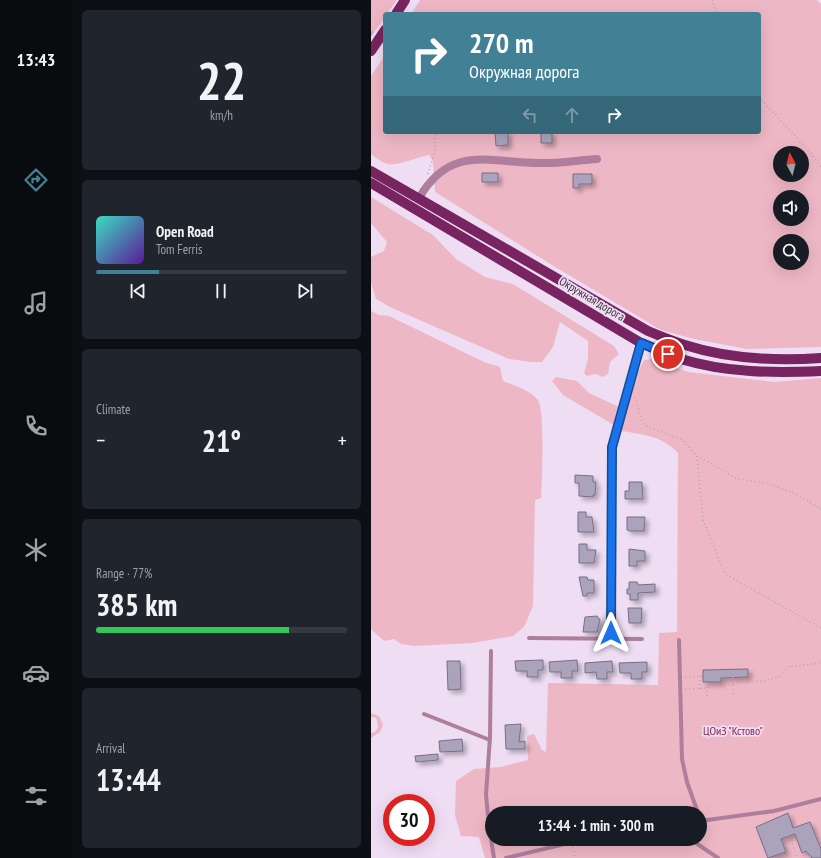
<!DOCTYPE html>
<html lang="en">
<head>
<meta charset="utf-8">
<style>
	:root { --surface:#171b24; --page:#20242c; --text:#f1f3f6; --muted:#9ea1a6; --line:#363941; --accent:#428195 }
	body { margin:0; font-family:"PT Sans Narrow",sans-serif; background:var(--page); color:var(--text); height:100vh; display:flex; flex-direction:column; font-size:15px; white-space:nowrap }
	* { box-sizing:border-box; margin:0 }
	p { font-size:13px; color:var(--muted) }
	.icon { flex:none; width:22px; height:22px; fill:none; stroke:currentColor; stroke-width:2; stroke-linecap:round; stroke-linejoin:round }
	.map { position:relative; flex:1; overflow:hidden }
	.panel { display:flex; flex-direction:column; gap:10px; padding:10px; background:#0d0f14; width:299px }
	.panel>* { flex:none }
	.guide { position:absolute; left:12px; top:12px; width:378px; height:122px; border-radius:4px; box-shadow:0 4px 16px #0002; background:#428195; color:#fff; overflow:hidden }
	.needle { width:26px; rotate:353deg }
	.buttons { position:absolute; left:402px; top:146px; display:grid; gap:8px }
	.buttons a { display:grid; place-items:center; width:36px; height:36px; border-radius:50%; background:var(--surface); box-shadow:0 4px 16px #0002; font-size:20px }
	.speed { position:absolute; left:12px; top:794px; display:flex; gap:8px; font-size:20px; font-weight:700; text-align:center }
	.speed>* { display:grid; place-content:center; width:52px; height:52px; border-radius:50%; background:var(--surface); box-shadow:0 4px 16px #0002; line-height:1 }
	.speed .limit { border:6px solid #d22; background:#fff; color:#111 }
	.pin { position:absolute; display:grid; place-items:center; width:34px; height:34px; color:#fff; margin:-17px; border:2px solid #fff; border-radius:50%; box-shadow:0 1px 4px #0007 }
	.me { position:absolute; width:44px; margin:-22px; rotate:0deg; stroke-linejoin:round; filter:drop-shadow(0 0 3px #0008) }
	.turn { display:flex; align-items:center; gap:14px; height:84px; padding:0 20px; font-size:18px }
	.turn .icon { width:52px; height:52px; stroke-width:2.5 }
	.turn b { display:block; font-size:28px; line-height:34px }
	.lanes { display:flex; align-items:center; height:38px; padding:0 20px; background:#0003; justify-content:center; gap:20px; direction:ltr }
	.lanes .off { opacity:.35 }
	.big { font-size:30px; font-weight:800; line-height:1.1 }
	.panel .tile { flex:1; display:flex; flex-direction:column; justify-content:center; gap:6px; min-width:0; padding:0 14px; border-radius:6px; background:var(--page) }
	.panel .dial { align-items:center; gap:0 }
	.dial b { font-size:52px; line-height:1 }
	.song { display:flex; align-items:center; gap:12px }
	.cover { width:48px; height:48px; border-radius:6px; background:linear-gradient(135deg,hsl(170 70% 55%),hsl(270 70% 35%)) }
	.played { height:4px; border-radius:2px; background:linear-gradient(90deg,var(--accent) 25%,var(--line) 25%) }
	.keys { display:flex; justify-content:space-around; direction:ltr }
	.heat { display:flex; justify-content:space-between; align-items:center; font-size:22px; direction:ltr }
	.charge { height:6px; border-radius:3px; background:linear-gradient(90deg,#34c759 77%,var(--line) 0) }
	.trip { position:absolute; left:114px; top:806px; width:222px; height:40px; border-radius:20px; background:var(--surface); box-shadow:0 4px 16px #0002; font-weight:800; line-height:40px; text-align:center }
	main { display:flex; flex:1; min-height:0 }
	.tabs { display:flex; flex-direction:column; width:72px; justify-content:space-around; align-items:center; background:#090b0e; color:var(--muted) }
	.tabs .icon { width:28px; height:28px }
	.tabs .current { color:var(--accent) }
	.tabs b { font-size:18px; color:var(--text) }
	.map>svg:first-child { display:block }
	.green { fill:#eeb7c5; fill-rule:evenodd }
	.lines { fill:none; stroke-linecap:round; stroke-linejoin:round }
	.stream { stroke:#9fa2e8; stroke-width:2 }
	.building { fill:#aba3bb; stroke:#776f86; filter:url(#shadow) }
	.path { stroke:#b2a4b5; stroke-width:1.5; stroke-dasharray:1 3; stroke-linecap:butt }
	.service { stroke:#ae7e9c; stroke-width:4 }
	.minor { stroke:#ae7e9c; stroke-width:8 }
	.primary { stroke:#782460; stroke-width:10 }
	.route-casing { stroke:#114b97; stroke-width:10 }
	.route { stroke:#1a73e8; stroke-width:7 }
	.labels { text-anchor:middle; stroke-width:3.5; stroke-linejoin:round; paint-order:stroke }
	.street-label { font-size:12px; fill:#3b343c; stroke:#efddf3 }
	.park-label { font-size:12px; fill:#85284b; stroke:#efddf3 }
</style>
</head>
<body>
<main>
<nav class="tabs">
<b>13:43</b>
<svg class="icon current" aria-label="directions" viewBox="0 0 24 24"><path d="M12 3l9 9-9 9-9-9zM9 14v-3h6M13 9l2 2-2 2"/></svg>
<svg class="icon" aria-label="music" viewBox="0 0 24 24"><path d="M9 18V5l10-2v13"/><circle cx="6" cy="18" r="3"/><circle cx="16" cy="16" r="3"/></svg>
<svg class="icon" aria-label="phone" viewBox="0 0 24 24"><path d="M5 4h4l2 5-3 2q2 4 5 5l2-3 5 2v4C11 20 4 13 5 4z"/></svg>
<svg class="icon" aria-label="climate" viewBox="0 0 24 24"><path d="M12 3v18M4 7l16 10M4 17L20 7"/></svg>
<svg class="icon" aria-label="car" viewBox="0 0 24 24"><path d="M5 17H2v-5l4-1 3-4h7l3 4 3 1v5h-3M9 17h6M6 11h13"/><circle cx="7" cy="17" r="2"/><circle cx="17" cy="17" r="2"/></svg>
<svg class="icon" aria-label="filters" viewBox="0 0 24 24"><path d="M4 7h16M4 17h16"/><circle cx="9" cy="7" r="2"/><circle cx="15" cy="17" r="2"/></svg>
</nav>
<section class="panel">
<div class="tile dial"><b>22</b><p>km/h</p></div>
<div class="tile">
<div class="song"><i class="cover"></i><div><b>Open Road</b><p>Tom Ferris</p></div></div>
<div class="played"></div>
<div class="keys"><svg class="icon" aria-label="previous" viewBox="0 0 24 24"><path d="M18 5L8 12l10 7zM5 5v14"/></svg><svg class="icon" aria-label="pause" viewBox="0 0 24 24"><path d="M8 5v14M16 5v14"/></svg><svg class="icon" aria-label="next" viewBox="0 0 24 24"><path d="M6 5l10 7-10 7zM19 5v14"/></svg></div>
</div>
<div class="tile"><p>Climate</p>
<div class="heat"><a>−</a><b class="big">21°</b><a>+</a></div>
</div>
<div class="tile"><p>Range · 77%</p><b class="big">385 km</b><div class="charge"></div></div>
<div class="tile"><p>Arrival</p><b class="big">13:44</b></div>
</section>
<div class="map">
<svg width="450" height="858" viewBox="0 0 450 858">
	<defs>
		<filter id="shadow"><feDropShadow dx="3.5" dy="3.5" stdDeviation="2" flood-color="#0004"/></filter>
	</defs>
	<rect width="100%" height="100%" fill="#efddf3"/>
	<path class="green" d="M0,0H26L16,14H14V17L0,37Z
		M49,0H446L450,4V347L376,349L323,339L290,330L181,265L64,192L62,161L58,155C46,157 23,168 14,163C9,161 4,157 0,154V76L14,55V132H388V14H40ZM409,153H431V175H409ZM409,197H431V219H409ZM409,241H431V263H409Z
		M0,197L62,235L85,259L114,277L142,284L243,346L248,354L239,362L237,374L232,377L224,374L216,376L213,373L217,359V341L189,322L182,347L171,362H161L138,359L21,308L5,299L0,283V257L13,251L16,242L0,223Z
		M0,311L8,315L18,316L113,362L129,367L132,381C144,386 159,390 167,400C174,411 171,481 170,498L164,500L162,606L153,627L142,636L101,643L43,646L30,644L23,639L13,641L0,629Z
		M281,359L317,372L403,382L450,378V858H114L108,837L90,836L84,815L85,781L103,769L129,767L157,760L156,736L163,734L171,750L175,752L177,683L287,685L288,633L306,632L307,453C292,436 270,434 250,431L267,372L273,360ZM121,813H329V839H121Z
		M185,377L206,381L218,393L248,407L243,425L192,395L181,381Z
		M0,713L8,716L12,725L9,732L0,738V733L4,732C8,728 7,723 5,718L0,717Z"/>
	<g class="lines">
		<path class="stream" d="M0,34L1,32"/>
	</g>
	<path class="building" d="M124,132H137V145L125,146Z
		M170,132H181V143H170Z
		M111,173H127V182H111Z
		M202,174H221V184H208V188H202Z
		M204,475L222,476V482H225L224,495H222V497L208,496V483H204Z
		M258,482H271L272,499H254V491H258Z
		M207,512H215V517H221L223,532H207Z
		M256,517H274L273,531H258V530H256Z
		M208,544H216V550H225L223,563H208Z
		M258,549L274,551V561H266V566H258Z
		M208,577H216L217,580H223V593H216V596H212Z
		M258,582H266L267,585L284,584V592L267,593V600H259V594H256V589H258Z
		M257,608H271L270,623H258Z
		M226,616L229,620L226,632H212L214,617Z
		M172,660V670H167V677H156V671H145L144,661Z
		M206,660L207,671H201V678H190V672H179L178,662Z
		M76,661H89L90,689L77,690Z
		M241,661L242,672H236V679H226L225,672L214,673V663Z
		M276,662V672H271V679H260V673H249L248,663Z
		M377,669V677L350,678V682H332V670Z
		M150,724L148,742L154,741V749H135L134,725Z
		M91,739L92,751L69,752L68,741Z
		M67,754V760L45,762L44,756Z
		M417,813L422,828L439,822L450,849V858H441L435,851L431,853L424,834L410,839L415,852L397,858L385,827Z"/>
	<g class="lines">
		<path class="path" d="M341,0L346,14
			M388,97L439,152L450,167
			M57,174L64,151V132
			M264,397L271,422L277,427L310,439L326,456L367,479L396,483L425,494L450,509
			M326,456L332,520L354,574L450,628
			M329,676V691
			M314,677L332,676
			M362,677V696
			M336,687V699
			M314,689L352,687L369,682L394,681L409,676L417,667L450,663
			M420,840L426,858
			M202,847L204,858"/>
		<path class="service" d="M158,638L271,639
			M308,640L311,759L316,782L327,813
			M120,651L119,737L115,795L118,826L123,858
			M53,714L119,740
			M329,821L403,811L450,799
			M319,839L347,858
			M135,858L215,839"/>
		<path class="minor" d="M48,198C79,145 116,162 167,163C186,164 207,160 226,159
			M240,633V455L270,343"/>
		<path class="primary" d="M25,14L34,0
			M0,51L14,30
			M0,171L277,331C289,336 301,341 314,345C357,359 405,361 450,358
			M0,183L270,343C283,348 297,355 310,359C355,373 403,373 450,371"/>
	</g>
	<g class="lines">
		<g class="route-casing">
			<path id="route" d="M240,633L241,447L270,343L297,354"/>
		</g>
		<use href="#route" class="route"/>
	</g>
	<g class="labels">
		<g class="street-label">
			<text transform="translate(221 299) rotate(31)" y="4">Окружная дорога</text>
		</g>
		<g class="park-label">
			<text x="362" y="735">ЦОиЗ "Кстово"</text>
		</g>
	</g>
</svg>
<div class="buttons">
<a><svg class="needle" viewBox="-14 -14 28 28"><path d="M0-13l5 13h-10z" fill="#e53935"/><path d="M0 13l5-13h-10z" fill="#9ea1a6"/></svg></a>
<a><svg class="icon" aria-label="sound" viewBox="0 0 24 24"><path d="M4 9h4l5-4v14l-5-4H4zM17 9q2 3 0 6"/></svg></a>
<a><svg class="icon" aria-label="search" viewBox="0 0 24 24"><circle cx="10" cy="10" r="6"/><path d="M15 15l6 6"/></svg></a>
</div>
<div class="speed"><div class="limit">30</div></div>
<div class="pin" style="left:297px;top:354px;background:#d93025"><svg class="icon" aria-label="arrive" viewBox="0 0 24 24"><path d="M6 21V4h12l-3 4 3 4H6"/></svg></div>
<svg class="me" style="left:240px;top:633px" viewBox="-20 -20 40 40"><path d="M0-17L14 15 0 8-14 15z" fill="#1a73e8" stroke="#fff" stroke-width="4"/></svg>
<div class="trip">13:44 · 1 min · 300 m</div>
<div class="guide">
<div class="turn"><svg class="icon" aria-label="right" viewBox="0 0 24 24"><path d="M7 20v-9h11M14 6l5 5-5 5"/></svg><div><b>270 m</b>Окружная дорога</div></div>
<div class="lanes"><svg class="icon off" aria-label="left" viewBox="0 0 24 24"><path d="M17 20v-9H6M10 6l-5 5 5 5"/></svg><svg class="icon off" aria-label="ahead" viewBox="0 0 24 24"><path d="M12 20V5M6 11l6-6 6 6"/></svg><svg class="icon" aria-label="right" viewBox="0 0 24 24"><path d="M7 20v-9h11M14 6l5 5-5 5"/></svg></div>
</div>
</div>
</main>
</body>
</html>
